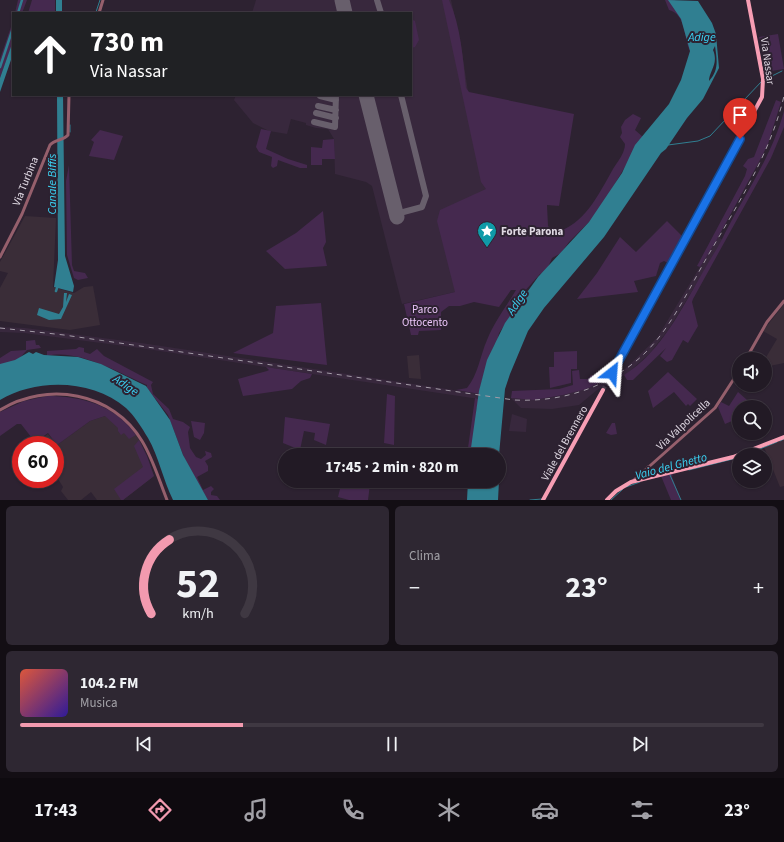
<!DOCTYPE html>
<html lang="it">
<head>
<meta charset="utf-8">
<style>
	:root { --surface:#221a25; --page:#2e2732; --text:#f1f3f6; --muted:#a2a1a7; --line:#3f3842; --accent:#f29aaf }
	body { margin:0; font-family:"Source Sans 3",sans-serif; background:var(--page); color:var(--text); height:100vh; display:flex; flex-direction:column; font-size:15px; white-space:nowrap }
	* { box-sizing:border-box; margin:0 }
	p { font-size:13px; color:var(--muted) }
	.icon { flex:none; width:22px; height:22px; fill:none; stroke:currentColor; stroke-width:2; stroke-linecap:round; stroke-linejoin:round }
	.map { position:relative; height:500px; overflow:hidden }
	.drawer { display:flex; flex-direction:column; gap:6px; padding:6px; background:#130e14; flex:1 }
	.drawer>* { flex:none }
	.top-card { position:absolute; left:12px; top:12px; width:400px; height:84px; border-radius:0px; box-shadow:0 1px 3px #0004,0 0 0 1px var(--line); background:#202124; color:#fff; overflow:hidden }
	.controls { position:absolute; left:732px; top:352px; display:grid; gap:8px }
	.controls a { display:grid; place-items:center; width:40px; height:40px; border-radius:50%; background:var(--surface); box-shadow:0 1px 3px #0004,0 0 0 1px var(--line); font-size:20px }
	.speed { position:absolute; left:12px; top:436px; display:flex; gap:8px; font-size:20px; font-weight:700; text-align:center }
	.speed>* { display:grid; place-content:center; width:52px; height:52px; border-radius:50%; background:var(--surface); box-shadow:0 1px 3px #0004,0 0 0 1px var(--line); line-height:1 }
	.speed .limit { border:6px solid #d22; background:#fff; color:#111 }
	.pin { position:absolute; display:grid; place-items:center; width:34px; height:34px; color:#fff; margin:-41px -17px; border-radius:50% 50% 50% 0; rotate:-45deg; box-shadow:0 0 4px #0007 }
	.pin .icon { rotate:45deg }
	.me { position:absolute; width:44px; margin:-22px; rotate:28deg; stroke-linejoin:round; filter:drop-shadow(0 0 3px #0008) }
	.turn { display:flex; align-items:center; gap:14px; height:84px; padding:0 12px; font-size:18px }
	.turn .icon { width:52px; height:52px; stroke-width:2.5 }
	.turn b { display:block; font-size:28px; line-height:34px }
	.big { font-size:30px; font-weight:700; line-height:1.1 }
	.drawer .widget { flex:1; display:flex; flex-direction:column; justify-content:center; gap:6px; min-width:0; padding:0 14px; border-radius:6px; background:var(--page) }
	.drawer .dial { align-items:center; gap:0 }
	.dial svg { height:104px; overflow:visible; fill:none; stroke:var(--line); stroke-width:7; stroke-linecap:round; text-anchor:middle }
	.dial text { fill:var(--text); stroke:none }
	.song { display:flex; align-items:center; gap:12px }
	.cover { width:48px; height:48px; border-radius:6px; background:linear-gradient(135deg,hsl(10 70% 55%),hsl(250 70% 35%)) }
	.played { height:4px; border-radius:2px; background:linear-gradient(90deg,var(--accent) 30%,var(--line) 30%) }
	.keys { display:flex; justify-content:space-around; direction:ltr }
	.heat { display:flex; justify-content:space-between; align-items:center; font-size:22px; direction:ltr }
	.drawer .tiles { flex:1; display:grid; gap:6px; grid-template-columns:1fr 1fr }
	.widget:last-child { grid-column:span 2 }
	.trip { position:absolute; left:278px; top:448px; width:228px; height:40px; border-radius:20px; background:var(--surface); box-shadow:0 1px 3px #0004,0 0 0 1px var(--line); font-weight:700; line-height:40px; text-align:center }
	.menu { display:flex; height:64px; justify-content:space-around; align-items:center; background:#0e0a0f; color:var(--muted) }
	.menu .icon { width:28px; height:28px }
	.menu .selected { color:var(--accent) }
	.menu b { font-size:18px; color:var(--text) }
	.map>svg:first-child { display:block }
	.commercial { fill:#3b2c38 }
	.industrial { fill:#3a2d38 }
	.built { fill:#38283d }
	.green { fill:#45294f }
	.water { fill:#307f91; fill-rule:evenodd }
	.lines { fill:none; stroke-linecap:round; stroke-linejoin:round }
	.stream { stroke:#307f91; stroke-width:1 }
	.canal { stroke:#307f91; stroke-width:2.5 }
	.taxiway { stroke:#685f6c; stroke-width:6 }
	.runway { stroke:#685f6c; stroke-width:15 }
	.major-tunnel { stroke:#483d4c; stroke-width:4; stroke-dasharray:4 2; stroke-linecap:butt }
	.minor { stroke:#955f6c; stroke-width:3 }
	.major { stroke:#f79eb4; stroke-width:4 }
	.rail { stroke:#a49ca8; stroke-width:1; stroke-dasharray:5 5; stroke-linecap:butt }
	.route-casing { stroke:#114b97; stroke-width:10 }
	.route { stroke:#1a73e8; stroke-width:7 }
	.labels { text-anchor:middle; stroke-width:4; stroke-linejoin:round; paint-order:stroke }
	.street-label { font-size:11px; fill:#e0d9e3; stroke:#2d2231 }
	.poi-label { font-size:11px; font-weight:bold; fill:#e0d9e3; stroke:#2d2231; text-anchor:start }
	.park-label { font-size:11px; fill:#ebc6f9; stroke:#2d2231 }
	.water-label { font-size:12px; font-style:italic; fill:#3ad4f5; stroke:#2d2231 }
</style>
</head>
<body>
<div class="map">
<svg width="784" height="500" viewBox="0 0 784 500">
	<rect width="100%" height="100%" fill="#2d2231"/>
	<path class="commercial" d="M784,439V486L780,487L764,447Z"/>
	<path class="industrial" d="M25,216L56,218L53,287L74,293L84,287L93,286L100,325L70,330L0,321V288L8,273L0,271V262Z
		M784,304V363L765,367V359L777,339L763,331Z
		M419,355L421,379L409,378L407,356Z
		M109,410L133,431L140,441L154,476L123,500H97L91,492L81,500H68L61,491L63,487L55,474V445H37L36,442L48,434L57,445L90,421L105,416Z"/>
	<path class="built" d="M256,0H451L461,45L468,92L519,191L455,292L402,304L372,186L366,182L335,174L334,139L328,129L316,128L306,125V123L291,119L287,134L269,131L253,123L234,100L236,95H411V13H252Z
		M718,237L723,240L721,243L669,329L650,353L628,373L597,390L579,405L552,409L521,408L511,398L534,400L563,395L602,383L625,369L657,338Z
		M0,327L25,328L141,343L480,394L479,399L140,348L24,333L0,332Z
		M512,414L527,419L526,432L509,431Z"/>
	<path class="green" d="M18,0H27L22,13H15Z
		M32,0H55V13H28Z
		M442,0H449C461,27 463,59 466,88L469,92L574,114L559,206L547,205L548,226L554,233C585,225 598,195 613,169C618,161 625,153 625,144L620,137L622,133L621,127L625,120L633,114L641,118L635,130L643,137L596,215L569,242L561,253L552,258L546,272L540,274L524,292L526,294L499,333L497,343L495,344C491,351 479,386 480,394L456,390L467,388C478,375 480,356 487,340C494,322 506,307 516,290H511L499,307L474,302L460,306H449L441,312V330L419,331L418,335H411L404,304L455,292L437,221L440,210L486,189L481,182Z
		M665,0H675L690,33V51C684,39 686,14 669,10Z
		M411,19L415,21L419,40L415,47L411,48Z
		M13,21L12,45L0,78V59Z
		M778,34L784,69L765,72L759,37Z
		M776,100L781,102L768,144L760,160L716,241L700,267L697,266L745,176L747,169L743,166L748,159L754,157Z
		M784,111V127L771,158L693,299L692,302L698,326L688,343L683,340L672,360L667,362L660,356L666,348L633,380H627L624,375C662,351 682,308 704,270C711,258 719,246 725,233C746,192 772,156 784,111Z
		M261,129L271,131L266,149L288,159L307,165V168H300L278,160L277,166L273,168L271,166L272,157L259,152L256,147Z
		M100,130L123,136L114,160L89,156L94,142L91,140Z
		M334,139L335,159H322V165H311V147L322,148L323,140Z
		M69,165L72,265L74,271L85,273L88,278L78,280L74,278L67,255L66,181Z
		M323,211L326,242L323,248L327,266L285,269L266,251L296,233Z
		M667,221L684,238L670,264L664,261L660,263L656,276L634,281L638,292L577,299L597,273L620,237L636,252Z
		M321,303L327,365L233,353L273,333L276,306Z
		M35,340L36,345H39L41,348L27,350L18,360L0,367V358L11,351L26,350V341Z
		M79,347L84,348V352L90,354L97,349L104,356L153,382L151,385L153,394L169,409L173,419L183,422L190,427L188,432L190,448L196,457L201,459L206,455L205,451L211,453L212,457L205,461L208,466V471L197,477L203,490L211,486L214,489L211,492V495L217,496L220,500H208L188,468L168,415L147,388V385C119,373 77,348 47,356V351L76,349Z
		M577,351V369H571V383L550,388L549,367H554V352Z
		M618,358L606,380L586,389L563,395L534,400L511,398L512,391L559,389L573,385L572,371L579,370L580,379H588L591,375L596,376L607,370Z
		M266,367L312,374L310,378L301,381L292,389L243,396L238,379L267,371L269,370Z
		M668,372L697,399L690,406L688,404L686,406L674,392L653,408L648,391Z
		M738,392L755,407H739V418L725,424L718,407L721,402L729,406Z
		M387,394L395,396L394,445L384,443Z
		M47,396C82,396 115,405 136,435L129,439L124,433L121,435L118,431V428L105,416L90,421L57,445L48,433L35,442L21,424H17L0,436V412L24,401Z
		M475,398L479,399L476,411L475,455H467Z
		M285,417L330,424L326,445L314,440L315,433L304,431L300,450L283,443Z
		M191,421L205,423L204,433L200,440L194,437Z
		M612,423H615L617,434L611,435L606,433Z
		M139,440L147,456L154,476L123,500H121L114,489L143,467L134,446Z
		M673,474L672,477L681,500H671L661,476Z
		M342,481H361L370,484L368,500H349L338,497Z"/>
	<path class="water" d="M56,0H62V13H56Z
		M668,0L698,1L712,23L716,34L719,68L703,99L687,118L666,149L661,153L604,237L544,308L528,331L510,374L505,389L499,455H470L479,391L487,360L505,323L538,277L589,222L622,173L635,145L669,104L681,80L690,51L681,19ZM715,46C717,60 719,70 709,81C709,71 719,64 713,50Z
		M13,41V54L0,92V78Z
		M57,95H63L65,256L74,286L73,292L54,287L58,260Z
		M64,293H67L66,302L69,294L72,295L61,319L49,320L37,315L39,308L59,314L63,307Z
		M29,352L33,354L36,352L44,355L78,357L101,364L146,386L170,420L183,455L208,500H173C163,480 159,457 148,438C142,428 134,415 126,408C93,379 36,378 0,400V364L15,360Z
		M468,481H499L498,500H467Z"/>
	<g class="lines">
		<path class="stream" d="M96,12L100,0
			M764,80L782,71
			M70,125V132
			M668,145L698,141L710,136L762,81
			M780,441L784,439
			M745,455L777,442
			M689,470L733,459
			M670,475L681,500
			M626,487L640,482
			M530,500L542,499
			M611,500L623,489"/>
		<path class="canal" d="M18,13L22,0
			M0,67L13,28
			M56,291L58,285"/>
		<path class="taxiway" d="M377,0L381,13
			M320,96L336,100
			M318,106L336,110
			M316,113L336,118
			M314,122L335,127L336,95
			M396,214L422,207L426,196L401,95"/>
		<path class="runway" d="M342,0L345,13
			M366,95L397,217"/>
		<path class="major-tunnel" d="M603,390L612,373"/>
		<path class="minor" d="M99,13L103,0
			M0,257L22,214L50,145C55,139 63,141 68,135L69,95
			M746,359L767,322L784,301
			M0,410C47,381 113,392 142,441C153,459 159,480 167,500
			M648,467L649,473L652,476
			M634,480L715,408L739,371"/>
		<path class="major" d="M612,373L762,97L763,79L748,0
			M543,500L603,390
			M607,500L616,491L631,482L733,457L784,437"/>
		<path class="rail" d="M0,328L64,335L514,400C557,402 597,391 631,365C666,339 685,296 706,259C736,207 770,155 784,96"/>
	</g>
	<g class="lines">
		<g class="route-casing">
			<path id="route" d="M612,373L740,139"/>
		</g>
		<use href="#route" class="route"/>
	</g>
	<defs>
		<g id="sight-pin" transform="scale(1)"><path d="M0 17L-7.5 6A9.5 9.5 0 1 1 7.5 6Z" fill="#0f9aa8" stroke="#2d2231"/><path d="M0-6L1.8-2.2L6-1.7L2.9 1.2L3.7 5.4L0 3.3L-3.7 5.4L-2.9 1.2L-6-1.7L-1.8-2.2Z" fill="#fff"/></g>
	</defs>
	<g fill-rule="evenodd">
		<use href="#sight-pin" x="487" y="231"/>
	</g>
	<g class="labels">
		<g class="street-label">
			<text transform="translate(768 61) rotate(82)" y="4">Via Nassar</text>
			<text transform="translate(25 181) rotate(-68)" y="4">Via Turbina</text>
			<text transform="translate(683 424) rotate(-43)" y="4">Via Valpolicella</text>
			<text transform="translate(564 443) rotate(-61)" y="4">Viale del Brennero</text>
		</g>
		<g class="poi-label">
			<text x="501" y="235">Forte Parona</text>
		</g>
		<g class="park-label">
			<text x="425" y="313">Parco<tspan x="425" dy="13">Ottocento</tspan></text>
		</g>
		<g class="water-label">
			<text x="702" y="41">Adige</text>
			<text transform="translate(52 184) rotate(-90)" y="4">Canale Biffis</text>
			<text transform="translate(517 302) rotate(-57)" y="4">Adige</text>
			<text transform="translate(126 385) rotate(34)" y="4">Adige</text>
			<text transform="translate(671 466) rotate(-15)" y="4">Vaio del Ghetto</text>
		</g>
	</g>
</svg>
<div class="controls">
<a><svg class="icon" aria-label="sound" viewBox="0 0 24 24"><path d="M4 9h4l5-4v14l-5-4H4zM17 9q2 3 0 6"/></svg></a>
<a><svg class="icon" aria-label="search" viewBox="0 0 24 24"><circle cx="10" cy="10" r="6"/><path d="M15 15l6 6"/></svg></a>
<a><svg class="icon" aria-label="layers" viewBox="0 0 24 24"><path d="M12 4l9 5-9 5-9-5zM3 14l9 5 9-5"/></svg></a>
</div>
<div class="speed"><div class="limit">60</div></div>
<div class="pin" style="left:740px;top:139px;background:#d93025"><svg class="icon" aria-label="arrive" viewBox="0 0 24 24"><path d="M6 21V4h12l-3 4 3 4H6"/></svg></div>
<svg class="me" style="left:612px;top:373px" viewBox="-20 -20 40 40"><path d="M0-17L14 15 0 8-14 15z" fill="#1a73e8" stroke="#fff" stroke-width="4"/></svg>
<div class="trip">17:45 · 2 min · 820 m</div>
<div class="top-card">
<div class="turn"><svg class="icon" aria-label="ahead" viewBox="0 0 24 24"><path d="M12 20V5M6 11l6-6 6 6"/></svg><div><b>730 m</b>Via Nassar</div></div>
</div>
</div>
<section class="drawer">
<div class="tiles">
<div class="widget dial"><svg viewBox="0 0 100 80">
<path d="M14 69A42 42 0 1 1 86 69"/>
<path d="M14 69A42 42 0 0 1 28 12" stroke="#f29aaf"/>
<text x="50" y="56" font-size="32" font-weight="700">52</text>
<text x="50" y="72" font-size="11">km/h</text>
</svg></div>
<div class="widget"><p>Clima</p>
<div class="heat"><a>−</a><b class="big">23°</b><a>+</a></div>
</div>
<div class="widget">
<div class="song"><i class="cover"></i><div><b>104.2 FM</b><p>Musica</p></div></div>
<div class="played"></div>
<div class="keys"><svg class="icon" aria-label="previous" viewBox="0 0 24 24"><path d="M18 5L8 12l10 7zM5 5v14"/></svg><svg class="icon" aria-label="pause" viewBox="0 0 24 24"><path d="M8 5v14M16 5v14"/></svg><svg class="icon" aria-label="next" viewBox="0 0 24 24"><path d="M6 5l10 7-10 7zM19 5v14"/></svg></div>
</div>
</div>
</section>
<nav class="menu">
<b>17:43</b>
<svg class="icon selected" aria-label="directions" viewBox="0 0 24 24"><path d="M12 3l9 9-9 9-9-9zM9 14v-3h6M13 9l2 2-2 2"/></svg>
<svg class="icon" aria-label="music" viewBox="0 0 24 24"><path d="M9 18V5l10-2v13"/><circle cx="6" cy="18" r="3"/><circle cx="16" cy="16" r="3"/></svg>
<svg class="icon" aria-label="phone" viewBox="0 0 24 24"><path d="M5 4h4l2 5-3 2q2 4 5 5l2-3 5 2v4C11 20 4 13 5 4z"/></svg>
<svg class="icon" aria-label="climate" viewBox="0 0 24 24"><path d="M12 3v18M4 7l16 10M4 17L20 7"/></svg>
<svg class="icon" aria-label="car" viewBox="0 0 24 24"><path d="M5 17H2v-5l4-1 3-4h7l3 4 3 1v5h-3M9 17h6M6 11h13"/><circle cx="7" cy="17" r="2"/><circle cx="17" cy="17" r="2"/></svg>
<svg class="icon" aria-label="filters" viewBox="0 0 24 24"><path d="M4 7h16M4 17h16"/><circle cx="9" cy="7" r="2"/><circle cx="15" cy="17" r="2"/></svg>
<b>23°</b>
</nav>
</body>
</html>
